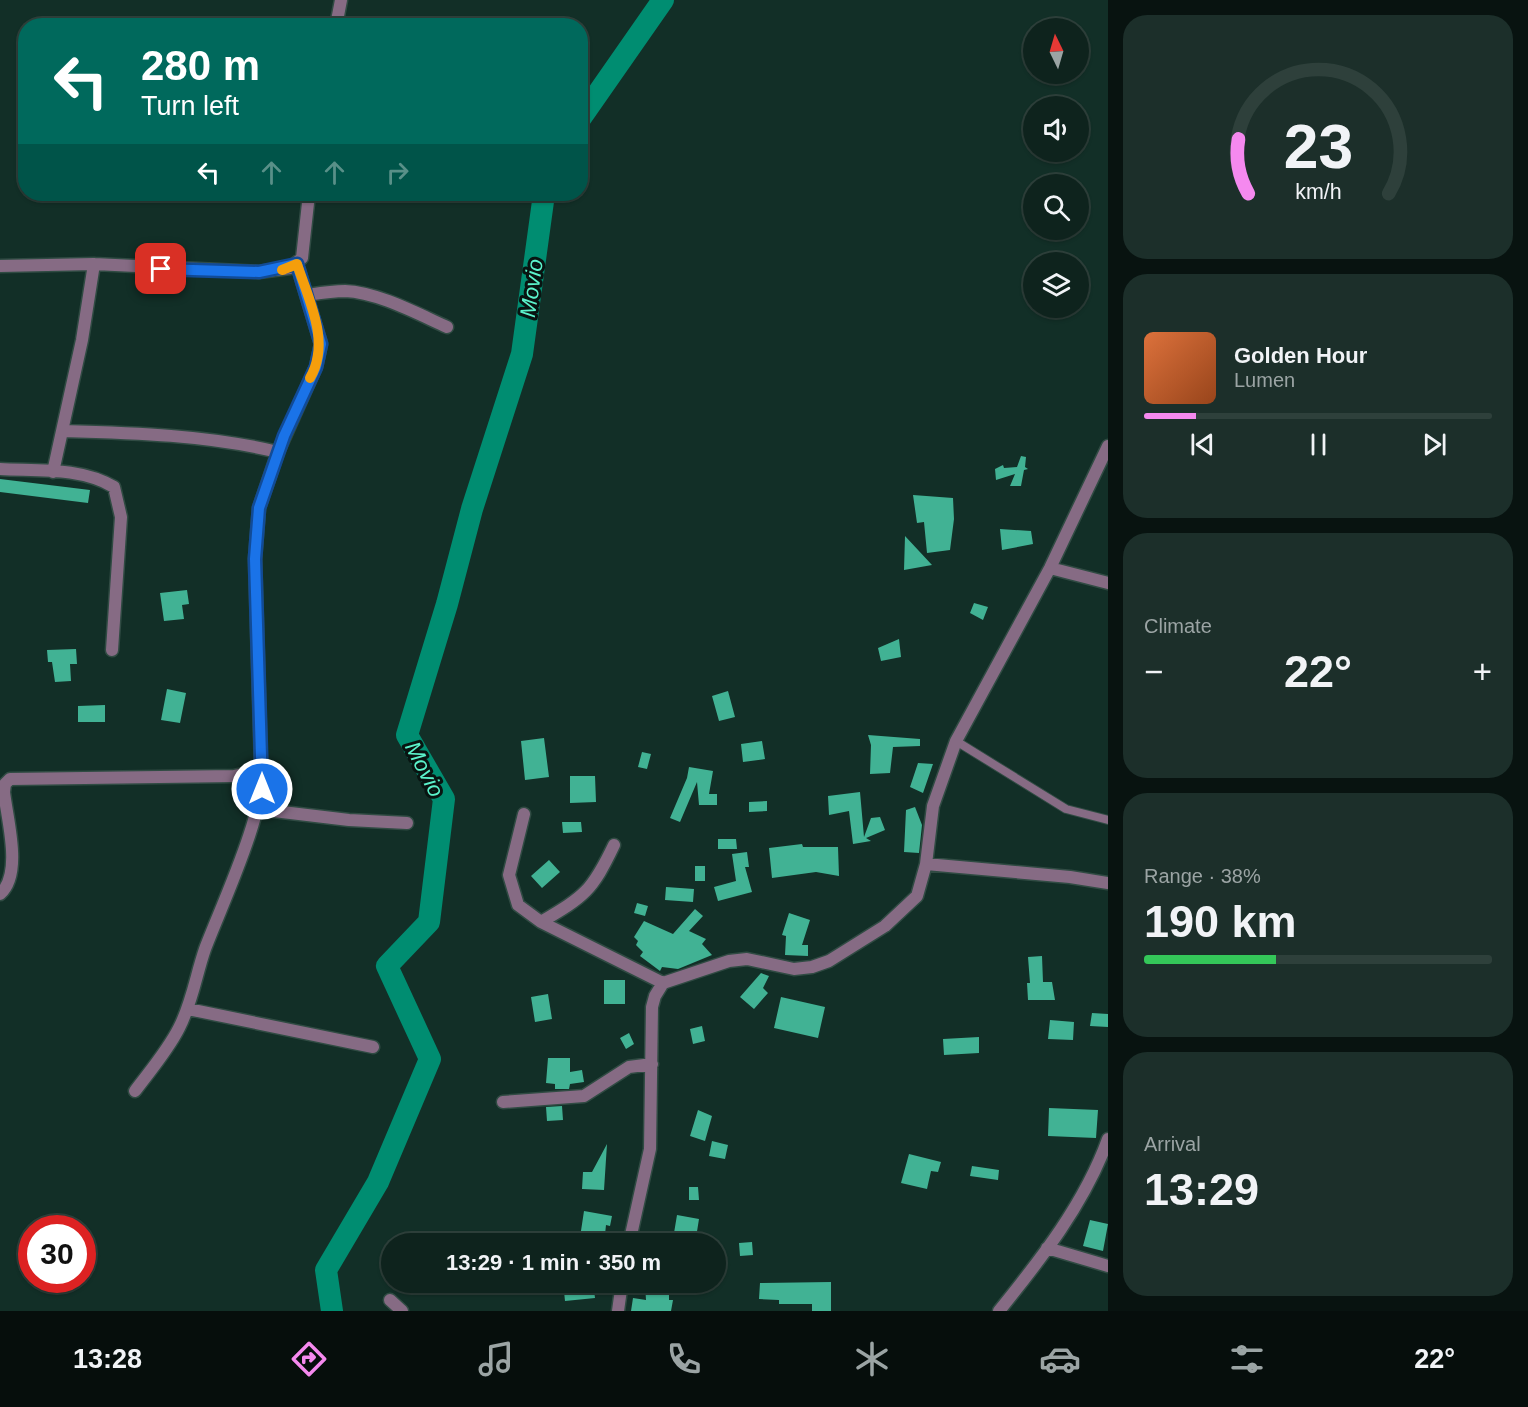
<!DOCTYPE html>
<html lang="en">
<head>
<meta charset="utf-8">
<style>
	:root { --surface:#0e231d; --page:#1c2f2a; --text:#f1f3f6; --muted:#9ba4a4; --line:#2e403b; --accent:#f589ef }
	body { margin:0; font-family:Helvetica,sans-serif; background:var(--page); color:var(--text); height:100vh; display:flex; flex-direction:column; font-size:22px; white-space:nowrap }
	* { box-sizing:border-box; margin:0 }
	p { font-size:20px; color:var(--muted) }
	.icon { flex:none; width:33px; height:33px; fill:none; stroke:currentColor; stroke-width:2; stroke-linecap:round; stroke-linejoin:round }
	.map { position:relative; flex:1; overflow:hidden }
	.side { display:flex; flex-direction:column; gap:15px; padding:15px; background:#081310; width:420px }
	.side>* { flex:none }
	.banner { position:absolute; left:18px; top:18px; width:570px; height:183px; border-radius:24px; box-shadow:0 2px 4px #0004,0 0 0 2px var(--line); background:#00695c; color:#fff; overflow:hidden }
	.needle { width:39px; rotate:355deg }
	.tools { position:absolute; left:1023px; top:18px; display:grid; gap:12px }
	.tools a { display:grid; place-items:center; width:66px; height:66px; border-radius:50%; background:var(--surface); box-shadow:0 2px 4px #0004,0 0 0 2px var(--line); font-size:30px }
	.speed { position:absolute; left:18px; top:1215px; display:flex; gap:12px; font-size:30px; font-weight:700; text-align:center }
	.speed>* { display:grid; place-content:center; width:78px; height:78px; border-radius:50%; background:var(--surface); box-shadow:0 2px 4px #0004,0 0 0 2px var(--line); line-height:1 }
	.speed .limit { border:9px solid #d22; background:#fff; color:#111 }
	.pin { position:absolute; display:grid; place-items:center; width:51px; height:51px; color:#fff; margin:-26px; border-radius:12px; box-shadow:0 3px 9px #0006 }
	.me { position:absolute; width:66px; margin:-33px; rotate:0deg; stroke-linejoin:round; filter:drop-shadow(0 0 4px #0008) }
	.turn { display:flex; align-items:center; gap:21px; height:126px; padding:0 24px; font-size:27px }
	.turn .icon { width:78px; height:78px; stroke-width:2.5 }
	.turn b { display:block; font-size:42px; line-height:51px }
	.lanes { display:flex; align-items:center; height:57px; padding:0 24px; background:#0003; justify-content:center; gap:30px; direction:ltr }
	.lanes .off { opacity:.35 }
	.big { font-size:45px; font-weight:600; line-height:1.1 }
	.side .widget { flex:1; display:flex; flex-direction:column; justify-content:center; gap:9px; min-width:0; padding:0 21px; border-radius:24px; background:var(--page) }
	.side .dial { align-items:center; gap:0 }
	.dial svg { height:156px; overflow:visible; fill:none; stroke:var(--line); stroke-width:7; stroke-linecap:round; text-anchor:middle }
	.dial text { fill:var(--text); stroke:none }
	.song { display:flex; align-items:center; gap:18px }
	.cover { width:72px; height:72px; border-radius:9px; background:linear-gradient(135deg,hsl(20 70% 55%),hsl(20 70% 35%)) }
	.played { height:6px; border-radius:3px; background:linear-gradient(90deg,var(--accent) 15%,var(--line) 15%) }
	.keys { display:flex; justify-content:space-around; direction:ltr }
	.heat { display:flex; justify-content:space-between; align-items:center; font-size:33px; direction:ltr }
	.charge { height:9px; border-radius:4px; background:linear-gradient(90deg,#34c759 38%,var(--line) 0) }
	.trip { position:absolute; left:381px; top:1233px; width:345px; height:60px; border-radius:30px; background:var(--surface); box-shadow:0 2px 4px #0004,0 0 0 2px var(--line); font-weight:600; line-height:60px; text-align:center }
	.menu { display:flex; height:96px; justify-content:space-around; align-items:center; background:#060e0c; color:var(--muted) }
	.menu .icon { width:42px; height:42px }
	.menu .current { color:var(--accent) }
	.menu b { font-size:27px; color:var(--text) }
	main { display:flex; flex:1; min-height:0 }
	.map>svg:first-child { display:block }
	.lines { fill:none; stroke-linecap:round; stroke-linejoin:round }
	.river { stroke:#008d71; stroke-width:22 }
	.building { fill:#41b294 }
	.service-casing { stroke:#304b43; stroke-width:10 }
	.minor-casing { stroke:#304b43; stroke-width:15 }
	.service { stroke:#866b84; stroke-width:8 }
	.minor { stroke:#866b84; stroke-width:12 }
	.route-casing { stroke:#114b97; stroke-width:15 }
	.route { stroke:#1a73e8; stroke-width:10 }
	.slow { stroke:#f59e0b; stroke-width:10 }
	.labels { text-anchor:middle; stroke-width:6; stroke-linejoin:round; paint-order:stroke }
	.water-label { font-size:22px; font-style:italic; fill:#5bf3cb; stroke:#081411 }
</style>
</head>
<body>
<main>
<div class="map">
<svg width="1108" height="1311" viewBox="0 0 1108 1311">
	<rect width="100%" height="100%" fill="#122f27"/>
	<g class="lines">
		<path class="river" d="M580,119L663,0
			M332,1311L326,1270L378,1182L430,1059L387,966L429,922L444,799L407,735L447,604L472,509L522,354L544,194"/>
	</g>
	<path class="building" d="M1021,456L1026,457L1025,467L1028,469L1024,470L1021,486H1010L1015,474L996,480L995,469L1003,465L1004,468L1017,467Z
		M0,479L90,490L88,503L0,492Z
		M913,495L953,498L954,519L950,550L927,553L924,522L917,523Z
		M1000,529L1031,531L1033,544L1002,550Z
		M905,536L932,565L904,570Z
		M187,590L189,604L182,605L184,619L164,621L160,593Z
		M974,603L988,607L983,620L970,613Z
		M899,639L901,657L881,661L878,648Z
		M76,649L77,664H70L71,681L55,682L52,662H48L47,650Z
		M167,689L186,693L180,723L161,720Z
		M728,691L735,717L719,721L712,696Z
		M105,705V722H78V706Z
		M868,735L920,739V746L893,747L890,773L870,774L871,745Z
		M544,738L549,777L525,780L521,741Z
		M762,741L765,759L743,762L741,744Z
		M642,752L651,754L647,769L638,767Z
		M918,763L933,764L923,793L910,787Z
		M689,767L713,771L709,794H717V805H699L697,782L680,822L670,818L687,778Z
		M570,776H595L596,802L570,803Z
		M860,792L864,837L871,818L880,817L885,830L866,838L871,841L853,844L849,811L829,815L828,796Z
		M767,801V811L749,812V802Z
		M915,807L922,825L919,853L904,852L906,810Z
		M562,822H581L582,832L563,833Z
		M718,839H736L737,849H718Z
		M802,844L803,847H838L839,876L816,872L772,878L769,848Z
		M747,852L749,867H745L752,892L718,901L714,887L736,881L732,854Z
		M549,860L560,872L542,888L531,876Z
		M695,866H705V881H695Z
		M666,887L694,889L693,902L665,900Z
		M637,903L648,906L645,916L634,913Z
		M695,909L703,916L689,931L706,939L702,944L712,955L678,969L662,967L660,971L640,956L643,952L636,945L638,941L634,937L644,921L673,934Z
		M789,913L810,920L802,945H808V956L785,955L786,936L782,935Z
		M1042,956L1043,982H1052L1055,1000H1028L1027,983H1030L1028,957Z
		M761,973L769,976L763,988L768,993L754,1009L740,997Z
		M604,980H625V1004H604Z
		M548,994L552,1019L535,1022L531,997Z
		M781,997L825,1007L818,1038L774,1028Z
		M1092,1013L1108,1014V1027L1090,1026Z
		M1050,1020L1074,1022L1073,1040L1048,1039Z
		M702,1026L705,1041L693,1044L690,1029Z
		M629,1033L634,1044L626,1049L620,1038Z
		M979,1037V1053L944,1055L943,1039Z
		M548,1058H570V1072L582,1070L584,1082L570,1084L569,1089H555V1084L546,1083Z
		M562,1106L563,1120L547,1121L546,1107Z
		M1049,1108L1098,1110L1096,1138L1048,1136Z
		M698,1110L712,1116L705,1141L690,1136Z
		M712,1141L728,1145L725,1159L709,1156Z
		M607,1144L604,1190L582,1189L583,1172H592Z
		M909,1154L941,1162L938,1172L931,1171L927,1189L901,1183Z
		M972,1166L999,1170L998,1180L970,1176Z
		M689,1187H698L699,1200H689Z
		M584,1211L612,1216L610,1226L606,1225L604,1244H579Z
		M677,1215L699,1219L695,1244H684L685,1235L674,1233Z
		M1090,1220L1108,1224L1103,1251L1083,1246Z
		M752,1242L753,1255L740,1256L739,1243Z
		M563,1282H593L595,1298L565,1301Z
		M669,1282V1300H673L671,1311H631L633,1298L646,1300L645,1284Z
		M831,1282V1311H812V1304H779V1300L759,1299L760,1283Z"/>
	<g class="lines">
		<g class="service-casing">
			<path id="service" d="M956,741L1066,809L1108,820"/>
		</g>
		<g class="minor-casing">
			<path id="minor" d="M336,26L341,0
				M0,266L94,264L259,272L290,268L302,258L309,194
				M307,295C320,293 332,291 345,291C377,292 418,314 447,327
				M62,431C135,433 207,435 278,452
				M0,469C37,471 81,467 114,487L121,517L112,650
				M53,472L82,340L94,264
				M1050,568L1108,583
				M257,809L349,820L407,823
				M524,814L509,875L518,905L541,922L663,983
				M926,864L1070,877L1108,883
				M0,894C23,874 7,819 4,792L5,784L10,779L234,776L256,771L261,767L255,559L259,508L278,452L316,367L321,344L297,264
				M541,922C585,896 592,891 614,845
				M188,1009L373,1047
				M135,1091C150,1071 168,1050 179,1028C192,1003 196,975 205,949C220,909 269,805 261,767
				M503,1102L584,1096L629,1067L652,1064
				M629,1244L650,1149L652,1007L655,996L663,983L729,961L747,959L794,969L812,967L829,961L885,926L917,896L926,864L933,806L956,741L1050,568L1108,446
				M1047,1248L1108,1266
				M390,1300L402,1311
				M618,1311L622,1282
				M999,1311C1041,1259 1085,1203 1108,1139"/>
		</g>
		<use href="#service" class="service"/>
		<use href="#minor" class="minor"/>
	</g>
	<g class="lines">
		<g class="route-casing">
			<path id="route" d="M161,269L259,272L297,264L321,344L316,367L284,436L259,508L255,559L262,789"/>
		</g>
		<use href="#route" class="route"/>
		<path class="slow" d="M282,270L297,264C309,301 331,342 310,378"/>
	</g>
	<g class="labels">
		<g class="water-label">
			<text transform="translate(531 288) rotate(-82)" y="8">Movio</text>
			<text transform="translate(425 769) rotate(63)" y="8">Movio</text>
		</g>
	</g>
</svg>
<div class="tools">
<a><svg class="needle" viewBox="-14 -14 28 28"><path d="M0-13l5 13h-10z" fill="#e53935"/><path d="M0 13l5-13h-10z" fill="#9ba4a4"/></svg></a>
<a><svg class="icon" aria-label="sound" viewBox="0 0 24 24"><path d="M4 9h4l5-4v14l-5-4H4zM17 9q2 3 0 6"/></svg></a>
<a><svg class="icon" aria-label="search" viewBox="0 0 24 24"><circle cx="10" cy="10" r="6"/><path d="M15 15l6 6"/></svg></a>
<a><svg class="icon" aria-label="layers" viewBox="0 0 24 24"><path d="M12 4l9 5-9 5-9-5zM3 14l9 5 9-5"/></svg></a>
</div>
<div class="speed"><div class="limit">30</div></div>
<div class="pin" style="left:161px;top:269px;background:#d93025"><svg class="icon" aria-label="arrive" viewBox="0 0 24 24"><path d="M6 21V4h12l-3 4 3 4H6"/></svg></div>
<svg class="me" style="left:262px;top:789px" viewBox="-20 -20 40 40"><circle r="17" fill="#1a73e8" stroke="#fff" stroke-width="3"/><path d="M0-11L8 9 0 5-8 9z" fill="#fff"/></svg>
<div class="trip">13:29 · 1 min · 350 m</div>
<div class="banner">
<div class="turn"><svg class="icon" aria-label="left" viewBox="0 0 24 24"><path d="M17 20v-9H6M10 6l-5 5 5 5"/></svg><div><b>280 m</b>Turn left</div></div>
<div class="lanes"><svg class="icon" aria-label="left" viewBox="0 0 24 24"><path d="M17 20v-9H6M10 6l-5 5 5 5"/></svg><svg class="icon off" aria-label="ahead" viewBox="0 0 24 24"><path d="M12 20V5M6 11l6-6 6 6"/></svg><svg class="icon off" aria-label="ahead" viewBox="0 0 24 24"><path d="M12 20V5M6 11l6-6 6 6"/></svg><svg class="icon off" aria-label="right" viewBox="0 0 24 24"><path d="M7 20v-9h11M14 6l5 5-5 5"/></svg></div>
</div>
</div>
<section class="side">
<div class="widget dial"><svg viewBox="0 0 100 80">
<path d="M14 69A42 42 0 1 1 86 69"/>
<path d="M14 69A42 42 0 0 1 9 41" stroke="#f589ef"/>
<text x="50" y="56" font-size="32" font-weight="700">23</text>
<text x="50" y="72" font-size="11">km/h</text>
</svg></div>
<div class="widget">
<div class="song"><i class="cover"></i><div><b>Golden Hour</b><p>Lumen</p></div></div>
<div class="played"></div>
<div class="keys"><svg class="icon" aria-label="previous" viewBox="0 0 24 24"><path d="M18 5L8 12l10 7zM5 5v14"/></svg><svg class="icon" aria-label="pause" viewBox="0 0 24 24"><path d="M8 5v14M16 5v14"/></svg><svg class="icon" aria-label="next" viewBox="0 0 24 24"><path d="M6 5l10 7-10 7zM19 5v14"/></svg></div>
</div>
<div class="widget"><p>Climate</p>
<div class="heat"><a>−</a><b class="big">22°</b><a>+</a></div>
</div>
<div class="widget"><p>Range · 38%</p><b class="big">190 km</b><div class="charge"></div></div>
<div class="widget"><p>Arrival</p><b class="big">13:29</b></div>
</section>
</main>
<nav class="menu">
<b>13:28</b>
<svg class="icon current" aria-label="directions" viewBox="0 0 24 24"><path d="M12 3l9 9-9 9-9-9zM9 14v-3h6M13 9l2 2-2 2"/></svg>
<svg class="icon" aria-label="music" viewBox="0 0 24 24"><path d="M9 18V5l10-2v13"/><circle cx="6" cy="18" r="3"/><circle cx="16" cy="16" r="3"/></svg>
<svg class="icon" aria-label="phone" viewBox="0 0 24 24"><path d="M5 4h4l2 5-3 2q2 4 5 5l2-3 5 2v4C11 20 4 13 5 4z"/></svg>
<svg class="icon" aria-label="climate" viewBox="0 0 24 24"><path d="M12 3v18M4 7l16 10M4 17L20 7"/></svg>
<svg class="icon" aria-label="car" viewBox="0 0 24 24"><path d="M5 17H2v-5l4-1 3-4h7l3 4 3 1v5h-3M9 17h6M6 11h13"/><circle cx="7" cy="17" r="2"/><circle cx="17" cy="17" r="2"/></svg>
<svg class="icon" aria-label="filters" viewBox="0 0 24 24"><path d="M4 7h16M4 17h16"/><circle cx="9" cy="7" r="2"/><circle cx="15" cy="17" r="2"/></svg>
<b>22°</b>
</nav>
</body>
</html>
